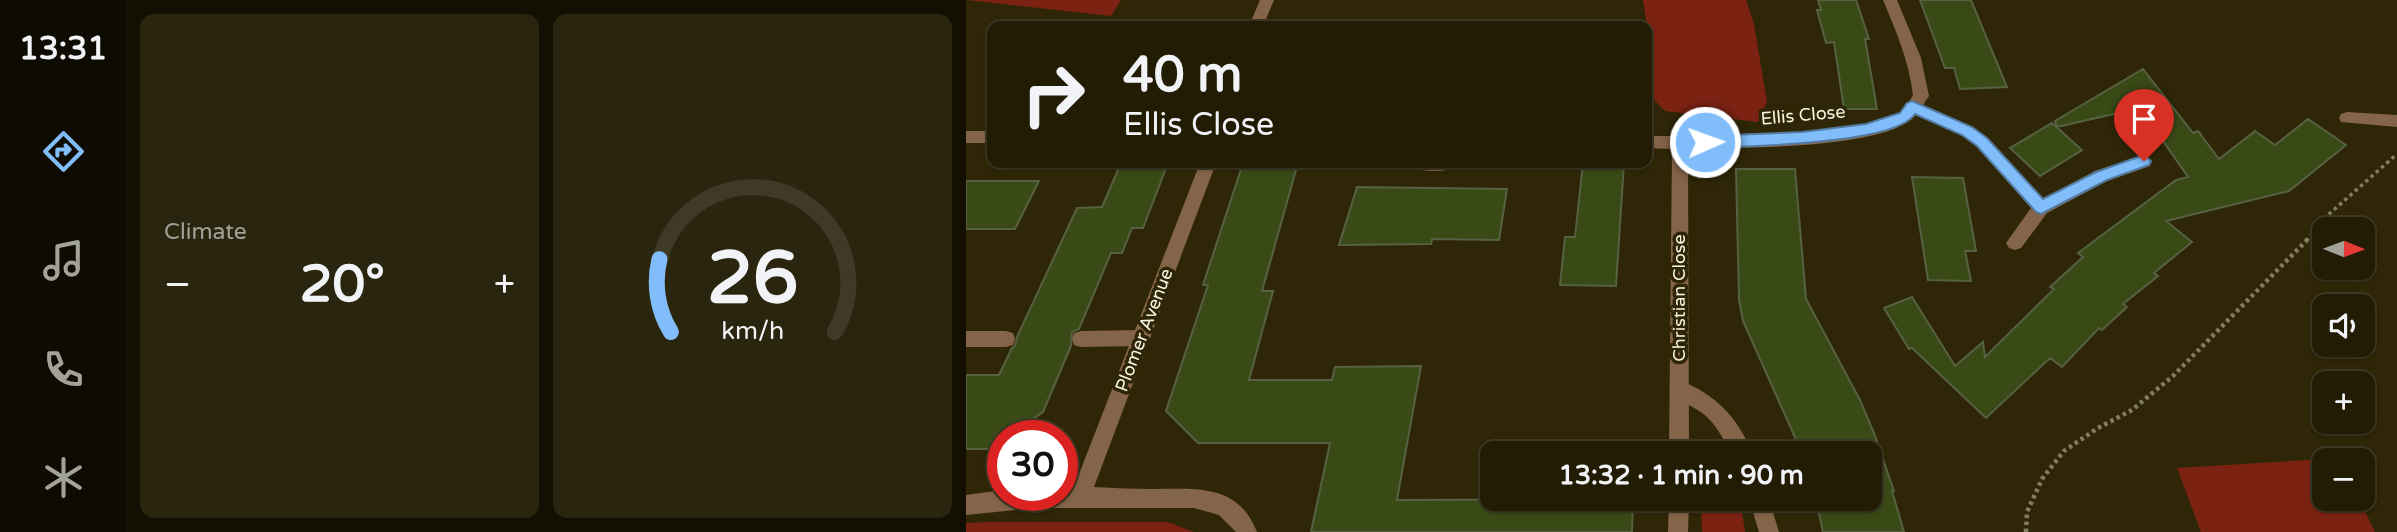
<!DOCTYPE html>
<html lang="en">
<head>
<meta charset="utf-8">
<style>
	:root { --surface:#221c04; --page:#2a250e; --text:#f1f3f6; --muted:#a2a19a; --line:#3f3a26; --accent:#80bdfa }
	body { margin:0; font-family:"Varela Round",sans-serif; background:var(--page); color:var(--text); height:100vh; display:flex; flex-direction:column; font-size:26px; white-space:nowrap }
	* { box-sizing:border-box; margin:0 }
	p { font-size:23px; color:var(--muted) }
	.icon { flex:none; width:38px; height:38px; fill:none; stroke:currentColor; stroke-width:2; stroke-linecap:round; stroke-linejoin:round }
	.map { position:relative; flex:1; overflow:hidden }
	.drawer { display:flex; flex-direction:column; gap:14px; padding:14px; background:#130f02; width:840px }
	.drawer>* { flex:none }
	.top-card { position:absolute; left:21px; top:21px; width:665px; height:147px; border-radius:14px; box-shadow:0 2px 5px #0004,0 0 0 2px var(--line); background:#221c04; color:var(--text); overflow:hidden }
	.needle { width:46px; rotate:91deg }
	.fabs { position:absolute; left:1346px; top:217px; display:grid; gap:14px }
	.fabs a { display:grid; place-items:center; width:63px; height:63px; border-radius:14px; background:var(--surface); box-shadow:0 2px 5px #0004,0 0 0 2px var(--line); font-size:35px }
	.speed { position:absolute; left:21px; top:420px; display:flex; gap:14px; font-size:35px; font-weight:700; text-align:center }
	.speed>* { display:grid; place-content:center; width:91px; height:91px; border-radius:50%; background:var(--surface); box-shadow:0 2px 5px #0004,0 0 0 2px var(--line); line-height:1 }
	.speed .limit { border:10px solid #d22; background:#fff; color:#111 }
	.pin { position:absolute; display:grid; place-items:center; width:60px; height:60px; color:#fff; margin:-72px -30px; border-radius:50% 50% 50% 0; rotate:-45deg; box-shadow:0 0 7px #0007 }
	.pin .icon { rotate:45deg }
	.me { position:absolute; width:77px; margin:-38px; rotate:88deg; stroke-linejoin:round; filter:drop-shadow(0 0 5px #0008) }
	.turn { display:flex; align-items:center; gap:24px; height:147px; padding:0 21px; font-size:32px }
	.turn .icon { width:91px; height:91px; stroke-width:2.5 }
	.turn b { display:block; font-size:49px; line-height:60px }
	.big { font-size:52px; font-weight:700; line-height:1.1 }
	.drawer .widget { flex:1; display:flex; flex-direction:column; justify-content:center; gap:10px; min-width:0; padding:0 24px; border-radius:14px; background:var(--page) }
	.drawer .dial { align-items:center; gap:0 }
	.dial svg { height:182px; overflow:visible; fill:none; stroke:var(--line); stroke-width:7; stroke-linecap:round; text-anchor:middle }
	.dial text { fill:var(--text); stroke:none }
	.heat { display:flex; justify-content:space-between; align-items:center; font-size:38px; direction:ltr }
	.drawer .tiles { flex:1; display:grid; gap:14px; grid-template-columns:repeat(2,1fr) }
	.trip { position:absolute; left:514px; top:441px; width:402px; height:70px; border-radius:14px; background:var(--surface); box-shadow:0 2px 5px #0004,0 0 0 2px var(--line); font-weight:700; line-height:70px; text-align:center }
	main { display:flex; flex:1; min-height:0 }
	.menu { display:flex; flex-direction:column; width:126px; justify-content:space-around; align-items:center; background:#0e0b02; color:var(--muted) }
	.menu .icon { width:49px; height:49px }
	.menu .active { color:var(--accent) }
	.menu b { font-size:32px; color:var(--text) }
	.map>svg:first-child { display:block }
	.green { fill:#7c2213 }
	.building { fill:#3a4a17; stroke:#566143; stroke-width:2 }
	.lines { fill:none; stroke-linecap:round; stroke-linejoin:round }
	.path-far1 { stroke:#837c62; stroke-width:3.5; stroke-dasharray:3.5 3.5; stroke-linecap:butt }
	.path { stroke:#837c62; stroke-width:4.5; stroke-dasharray:3.5 3.5; stroke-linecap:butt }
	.lane { fill:#856549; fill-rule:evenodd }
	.street { fill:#856549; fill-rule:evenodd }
	.route { fill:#80bdfa; stroke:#537ba2; stroke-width:2 }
	.labels { text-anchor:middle; stroke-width:7; stroke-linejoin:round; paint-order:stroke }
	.street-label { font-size:18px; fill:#f9f4e2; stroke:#2e2606 }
</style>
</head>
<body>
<main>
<nav class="menu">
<b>13:31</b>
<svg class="icon active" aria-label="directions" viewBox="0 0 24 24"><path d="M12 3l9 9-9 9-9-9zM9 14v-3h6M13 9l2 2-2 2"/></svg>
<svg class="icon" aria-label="music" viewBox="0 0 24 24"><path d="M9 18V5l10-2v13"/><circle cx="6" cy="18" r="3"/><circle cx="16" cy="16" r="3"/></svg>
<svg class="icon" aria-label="phone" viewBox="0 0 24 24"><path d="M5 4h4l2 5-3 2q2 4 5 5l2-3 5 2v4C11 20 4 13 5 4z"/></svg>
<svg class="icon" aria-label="climate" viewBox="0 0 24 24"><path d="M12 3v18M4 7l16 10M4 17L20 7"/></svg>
</nav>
<section class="drawer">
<div class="tiles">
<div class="widget"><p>Climate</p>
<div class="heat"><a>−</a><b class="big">20°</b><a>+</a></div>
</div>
<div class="widget dial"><svg viewBox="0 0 100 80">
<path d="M14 69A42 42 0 1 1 86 69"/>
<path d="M14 69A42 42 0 0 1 9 37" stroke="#80bdfa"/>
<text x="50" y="56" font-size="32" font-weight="700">26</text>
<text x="50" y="72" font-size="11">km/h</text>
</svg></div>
</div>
</section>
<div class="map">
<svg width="1431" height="532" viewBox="0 0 1431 532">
	<rect width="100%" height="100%" fill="#2e2606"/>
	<path class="green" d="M1,0H155L145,16Z
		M677,0H780L788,24L801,102L792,122L699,111L683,95L681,26Z
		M1373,458L1358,460V499H1393L1409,532H1235L1211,468Z
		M735,499H774L779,532H736Z
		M23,522H202L228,532H0V523Z"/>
	<path class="building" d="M852,0H890L903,39H899L911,109H878L868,42L860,43L851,10H855Z
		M954,0H1005L1041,87L994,89L988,68H979Z
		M1177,69L1227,133L1232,131L1253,159L1289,131L1309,145L1342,119L1380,145L1323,191L1200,221L1226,242L1188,273L1192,276L1157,304L1161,307L1136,330L1133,328L1096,367L1084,358L1020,418L946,348L943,349L918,308L946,297L989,366L1017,342L1019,357L1088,289L1084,287L1117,257L1112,253L1210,180L1222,177L1174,108L1091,127L1089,121Z
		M1086,123L1116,150L1074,176L1044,148Z
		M155,163H202L177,228H166L156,253H145L113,329L106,332L105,346L77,412L43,436H37V440L25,449H0V375H33L46,348L49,346L51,337L111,208L136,207Z
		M277,163H332L296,291H307L283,380H366L369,367L455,366L431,500L667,499L666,532H345L364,443H232L200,411L242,285H237Z
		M617,163H658L650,286L594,285L599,237H609Z
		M770,169H829L840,299L894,400L908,433L928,491H926L938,532H857L850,499H905V453H836L777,321L773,300Z
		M946,177L997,178L1010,251H999L1005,281L962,280Z
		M0,181H73L49,229H0Z
		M391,187L541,189L533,240L466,239L465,244L373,245Z"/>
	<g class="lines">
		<path class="path-far1" d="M1340,241L1362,215L1431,154"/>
		<path class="path" d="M1060,532L1061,512L1076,479L1098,451L1132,428L1166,410L1207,376L1342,239"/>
		<path class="lane" d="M1381,112L1431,115V127L1375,122L1373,118L1375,114Z
			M175,330L182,332L184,338L182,344L175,346L115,347L108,345L106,339L108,333L115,331Z
			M0,331H40L47,333L49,339L47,345L40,347H0Z
			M713,380C749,394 772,417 786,453H765C758,440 751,426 740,416C729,406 709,401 703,389L706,383Z
			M783,499H803L813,532H793Z"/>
		<path class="street" d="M294,0H308L297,26H283Z
			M917,0H931L955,58L963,96L957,105L1007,127L1022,138L1077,199L1129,171L1178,155L1186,161L1184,166L1141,181L1081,213L1055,248L1049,250L1043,248L1040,243L1065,208L1010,146L995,135L950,115C921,150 768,148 722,148L723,453H703L706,149L681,148V136C731,136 900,140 935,112C940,108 944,100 947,95C943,61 930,31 917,0Z
			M0,131H26V143H0Z
			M234,163H250L128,487C148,488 168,489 189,489C232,489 272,484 291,532H270L253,515L228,508H70L0,515V495L37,490V495H96V487H108Z
			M450,163H495C487,173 463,172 451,169Z
			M703,499H723L722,532H702Z"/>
	</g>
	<path class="route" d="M946,101L1006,127L1021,138L1077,199L1130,172L1178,155L1185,161L1183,165L1141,180L1075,214L1070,212L1011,146L996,135L949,114C928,145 779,146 739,148L732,142L739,136L836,132L900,124L934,113L941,103Z"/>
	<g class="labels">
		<g class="street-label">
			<text transform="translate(837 115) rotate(-5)" y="6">Ellis Close</text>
			<text transform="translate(713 298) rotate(-90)" y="6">Christian Close</text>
			<text transform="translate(178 330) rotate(-69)" y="6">Plomer Avenue</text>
		</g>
	</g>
</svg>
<div class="fabs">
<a><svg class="needle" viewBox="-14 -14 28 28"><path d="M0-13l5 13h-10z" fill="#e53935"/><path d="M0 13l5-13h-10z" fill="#a2a19a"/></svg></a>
<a><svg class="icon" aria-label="sound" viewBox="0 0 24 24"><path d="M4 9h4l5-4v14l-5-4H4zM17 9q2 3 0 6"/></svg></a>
<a>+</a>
<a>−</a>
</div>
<div class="speed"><div class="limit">30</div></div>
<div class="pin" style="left:1178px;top:161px;background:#d93025"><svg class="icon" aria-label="arrive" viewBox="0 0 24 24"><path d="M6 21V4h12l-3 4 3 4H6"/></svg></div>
<svg class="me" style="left:739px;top:142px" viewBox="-20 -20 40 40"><circle r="17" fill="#80bdfa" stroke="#fff" stroke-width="3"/><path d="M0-11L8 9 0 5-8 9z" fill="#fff"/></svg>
<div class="trip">13:32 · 1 min · 90 m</div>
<div class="top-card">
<div class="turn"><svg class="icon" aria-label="right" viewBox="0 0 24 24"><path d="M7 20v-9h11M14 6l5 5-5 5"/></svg><div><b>40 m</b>Ellis Close</div></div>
</div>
</div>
</main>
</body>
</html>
